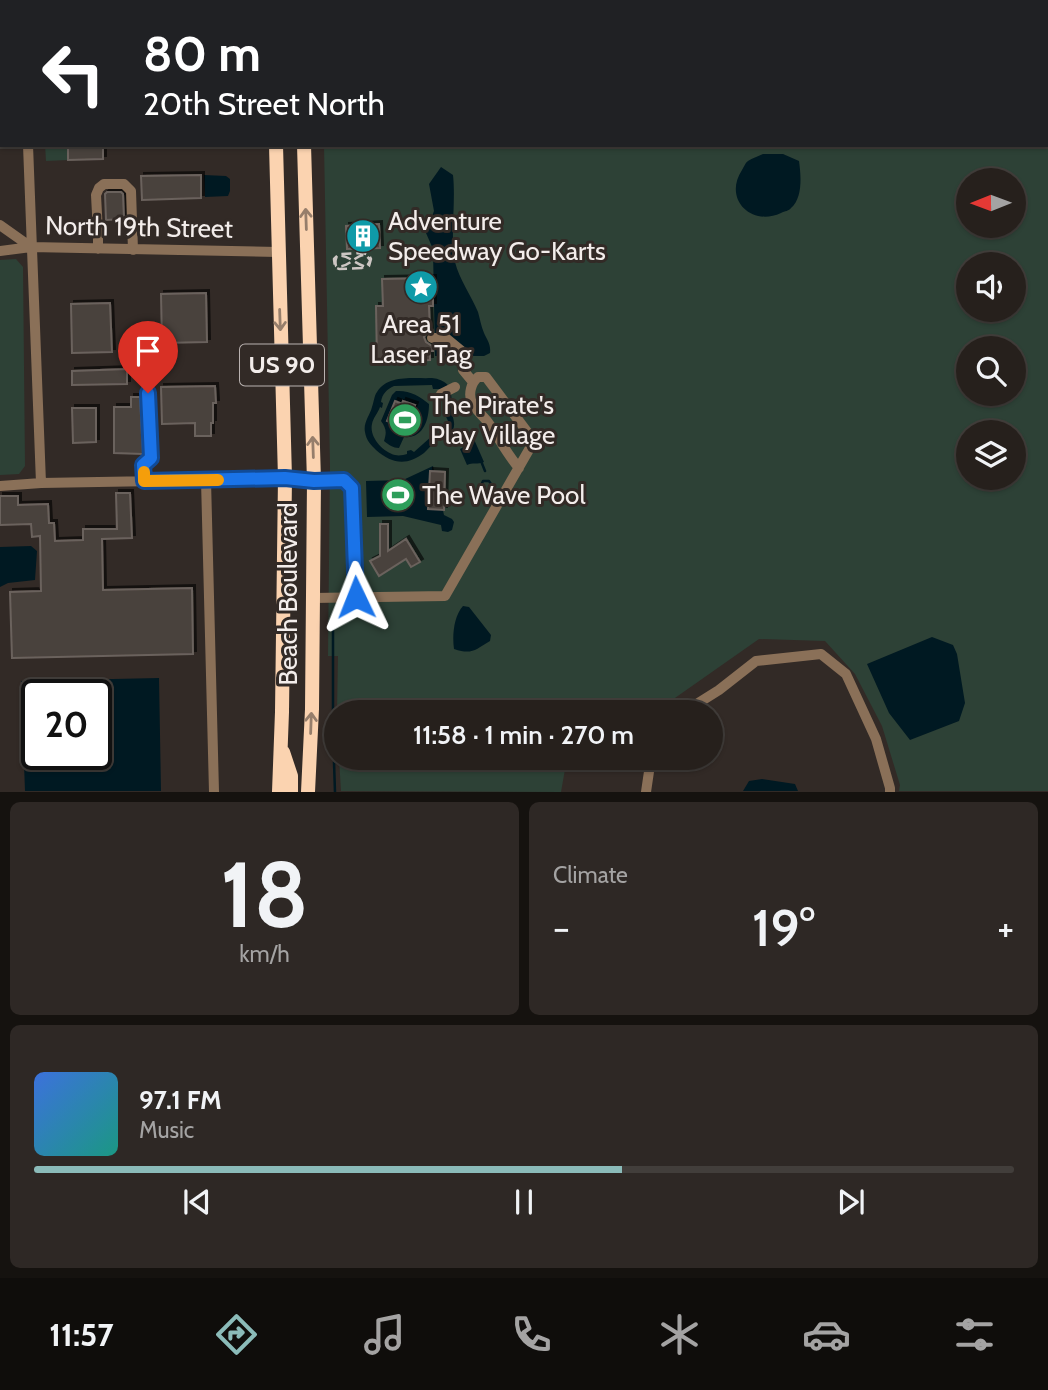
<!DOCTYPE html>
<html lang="en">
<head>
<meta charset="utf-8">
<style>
	:root { --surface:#26201c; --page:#2e2825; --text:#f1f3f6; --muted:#a4a3a3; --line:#423e3b; --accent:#8bbbb9 }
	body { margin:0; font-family:Cabin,sans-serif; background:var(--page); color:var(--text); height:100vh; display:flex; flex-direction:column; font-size:26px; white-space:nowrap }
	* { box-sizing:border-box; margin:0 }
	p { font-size:23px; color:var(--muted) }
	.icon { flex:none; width:38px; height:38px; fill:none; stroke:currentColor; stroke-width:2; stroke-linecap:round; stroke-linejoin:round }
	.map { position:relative; height:792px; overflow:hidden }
	.side { display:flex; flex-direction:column; gap:10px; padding:10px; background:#15120f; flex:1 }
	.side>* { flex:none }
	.top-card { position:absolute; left:0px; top:0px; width:1048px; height:147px; box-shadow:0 2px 5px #0004,0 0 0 2px var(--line); background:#202124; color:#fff; overflow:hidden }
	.needle { width:46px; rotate:269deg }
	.buttons { position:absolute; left:956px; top:168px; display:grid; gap:14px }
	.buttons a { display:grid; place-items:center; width:70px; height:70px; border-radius:50%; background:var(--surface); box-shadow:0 2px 5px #0004,0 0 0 2px var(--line); font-size:35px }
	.speed { position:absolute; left:21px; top:679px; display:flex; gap:14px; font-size:35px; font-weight:700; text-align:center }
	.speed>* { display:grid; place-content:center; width:91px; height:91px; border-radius:50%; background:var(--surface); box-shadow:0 2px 5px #0004,0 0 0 2px var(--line); line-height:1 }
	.speed .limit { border:4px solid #111; border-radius:10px; background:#fff; color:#111 }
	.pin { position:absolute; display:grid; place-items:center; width:60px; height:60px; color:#fff; margin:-72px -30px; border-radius:50% 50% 50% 0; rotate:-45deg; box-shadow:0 0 7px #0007 }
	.pin .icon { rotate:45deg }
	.me { position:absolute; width:77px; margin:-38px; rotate:358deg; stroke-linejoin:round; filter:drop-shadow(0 0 5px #0008) }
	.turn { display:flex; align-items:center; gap:24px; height:147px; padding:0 28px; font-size:32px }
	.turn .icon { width:91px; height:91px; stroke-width:2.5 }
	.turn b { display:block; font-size:49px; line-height:60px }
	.big { font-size:52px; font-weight:600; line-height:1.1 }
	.side .widget { flex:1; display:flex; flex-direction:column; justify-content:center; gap:10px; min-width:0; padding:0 24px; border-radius:10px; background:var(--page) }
	.side .dial { align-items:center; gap:0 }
	.dial b { font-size:91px; line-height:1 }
	.song { display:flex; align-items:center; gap:21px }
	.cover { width:84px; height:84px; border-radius:10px; background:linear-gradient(135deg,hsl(220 70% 55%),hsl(170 70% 35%)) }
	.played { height:7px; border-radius:4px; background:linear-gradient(90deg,var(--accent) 60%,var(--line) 60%) }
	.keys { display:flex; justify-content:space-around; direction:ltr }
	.heat { display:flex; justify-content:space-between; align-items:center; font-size:38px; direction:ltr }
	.side .tiles { flex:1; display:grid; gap:10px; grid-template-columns:1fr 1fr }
	.widget:last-child { grid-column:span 2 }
	.trip { position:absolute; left:324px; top:700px; width:399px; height:70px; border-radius:35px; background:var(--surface); box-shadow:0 2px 5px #0004,0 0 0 2px var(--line); font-weight:600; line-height:70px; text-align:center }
	.tabs { display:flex; height:112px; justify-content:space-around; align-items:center; background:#0f0d0b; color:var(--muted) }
	.tabs .icon { width:49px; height:49px }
	.tabs .active { color:var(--accent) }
	.tabs b { font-size:32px; color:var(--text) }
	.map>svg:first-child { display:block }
	.green { fill:#2d4136; fill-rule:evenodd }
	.water { fill:#001922; fill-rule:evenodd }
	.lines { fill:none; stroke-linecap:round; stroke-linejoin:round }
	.stream { stroke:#001922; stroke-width:2.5 }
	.building { fill:#4a423d; stroke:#6b625d; stroke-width:2; filter:url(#shadow) }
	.minor { stroke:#8a7058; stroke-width:10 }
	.highway { stroke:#fbd3b0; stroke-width:14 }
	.rail { stroke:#ccc6c3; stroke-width:2.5; stroke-dasharray:10 5; stroke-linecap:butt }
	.oneway { stroke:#967e6b }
	.route-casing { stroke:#114b97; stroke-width:18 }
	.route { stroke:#1a73e8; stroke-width:12 }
	.slow { stroke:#f59e0b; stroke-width:12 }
	.labels { text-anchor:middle; stroke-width:6; stroke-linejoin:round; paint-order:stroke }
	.shield { fill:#322a26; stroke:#b9b2b0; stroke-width:2 }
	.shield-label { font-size:24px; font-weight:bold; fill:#f3edeb }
	.poi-label { font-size:26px; fill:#f3edeb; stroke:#322a26; text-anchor:start }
	.street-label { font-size:26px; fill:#f3edeb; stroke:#322a26 }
</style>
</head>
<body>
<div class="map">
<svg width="1048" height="792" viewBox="0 0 1048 792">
	<defs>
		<filter id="shadow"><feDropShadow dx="3" dy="-3" stdDeviation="0" flood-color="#0009"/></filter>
	</defs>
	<rect width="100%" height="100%" fill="#322a26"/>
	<path class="green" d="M500,0H683V2H496Z
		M822,0H1048V791H899L900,785L882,726L855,674L825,641L759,639L655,712H337L338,656H328L330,466L324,145H1046V2H822ZM968,180H1013V226H968ZM968,264H1013V310H968ZM968,348H1013V394H968ZM968,432H1013V478H968Z
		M45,145H68V160L46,161Z
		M16,259L23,267L25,466L19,474L0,475V260Z
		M339,758H567L561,792L341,791Z"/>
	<path class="water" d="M763,154H783L799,161C801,175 803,198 791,208C789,211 785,211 781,213C751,227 723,199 742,170C744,167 745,163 748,161C752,158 759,156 763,154Z
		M441,167L453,175C456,202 450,237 455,262C459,279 471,295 478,312C480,319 481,326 484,333C487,340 491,344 490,353L484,356H435L433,249L426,233L434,211L429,184Z
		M204,175L226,176L230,179V191L228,196L205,197Z
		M432,378C448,380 453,388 451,404C449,413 457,420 453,430C449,437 443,437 436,442C432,444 428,449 424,453C407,466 392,464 376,450C371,445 366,440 365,432C363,423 370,415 372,407C374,402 374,396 377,392C388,374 415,379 432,378ZM432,385L433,389H441L445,397L443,410L448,421L447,428L444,432L432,436L414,452L411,450L407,451V454C404,455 399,456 395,455C383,452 369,437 372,424C373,418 378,413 380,407L382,408L383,403L381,402C382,394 387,389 394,386Z
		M396,391C409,390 420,396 429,404C429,420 423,439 404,437L399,448C393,448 389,445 384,441C387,432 386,428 381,421L392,395Z
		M473,437L484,462C478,465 472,462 467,465L460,449C466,447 467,440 473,437Z
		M433,466L444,515L452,519L454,522L452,530L448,532L442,531L441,525L403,516L367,517L366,481L403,480Z
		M31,546L37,551L35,580L8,583L0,587V547Z
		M463,606L469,607L491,635L490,641C475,650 472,655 454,649C452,635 454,616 463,606Z
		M932,637L953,645L957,654L965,703L959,721L910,740L889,713L867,664Z
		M159,678L161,791H25L21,681ZM37,695H96V754H37Z
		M762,779L795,784L798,791H743L749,781Z"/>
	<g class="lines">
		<path class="stream" d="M481,461L485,471
			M485,497L480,488L483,481H489C493,486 493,489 491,494
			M333,727V617
			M334,762L335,792"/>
	</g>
	<path class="building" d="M68,145H103V159L68,160Z
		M201,175V198L142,200L141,176Z
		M107,192H121L123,194L124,219L106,220L105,194Z
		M379,224L380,248L347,249L346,226Z
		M433,278V306H429L430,331L426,334L424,337L426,342L432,346L433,351H430V360L377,362L376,306H383L382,279Z
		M206,293L207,342L162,343L161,294Z
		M110,303L112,352L72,353L71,304Z
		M127,369V384L72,385V371Z
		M215,386L216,403H213V423H211V436H195V423L162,424L161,387Z
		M131,397H140L143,454L114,453V407H131Z
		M395,401L402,404L403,401L415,405L410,418L400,413L395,424L387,421Z
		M72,408H96V442L73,443Z
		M430,471L445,472L444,510L428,509Z
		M116,493H130L132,538L102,539L103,590L192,588L193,654L12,658L10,592L41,591L40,536L32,537L31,524L0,525V496H18V505L48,504L49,523H54L55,541L83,540V529H117Z
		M380,524H388V551L406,539L420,562L411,567L406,559L379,576L370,561L380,556Z"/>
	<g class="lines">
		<path class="minor" d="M24,0V2
			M701,0V2
			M811,0V2
			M43,2L82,0
			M363,2L407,0
			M28,145L41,483
			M0,225L31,247
			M98,249V233L96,195L99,188L104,184H124L131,191L133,250
			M0,251L31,247L278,252
			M432,338H446L463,352V370L473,382
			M441,394L455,387
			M206,480L214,792
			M144,481L143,465L151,458L148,393
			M0,486L41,483L267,479L314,481L344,480L352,488L356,597
			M313,598L445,596L534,441L486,377H478C471,383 468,394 472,403C475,409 482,415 487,421C498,436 506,453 519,468
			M684,712L719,690L756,661L821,654L846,674L876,739L890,788V792
			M646,792L651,758"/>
		<path class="highway" d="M272,0V2
			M295,0L297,2
			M276,145L285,478L282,712L279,792
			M304,145L314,481L312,709L308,792
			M283,752L291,776V792"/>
		<path class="rail" d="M362,268L339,269L335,267L334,259L339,254L363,253L369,255L371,259L369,266L367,267C356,265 348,254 337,256C335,260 335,262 336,266C349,269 355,254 366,255L370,260C369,265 367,266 362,268"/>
	</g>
	<defs><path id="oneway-shaft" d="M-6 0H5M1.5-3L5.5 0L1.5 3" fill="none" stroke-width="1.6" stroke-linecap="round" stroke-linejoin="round" transform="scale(1.75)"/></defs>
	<g class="oneway">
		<use href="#oneway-shaft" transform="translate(306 219) rotate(-92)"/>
		<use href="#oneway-shaft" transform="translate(280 320) rotate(88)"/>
		<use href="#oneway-shaft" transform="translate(313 447) rotate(-92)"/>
		<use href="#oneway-shaft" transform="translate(311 723) rotate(-88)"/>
	</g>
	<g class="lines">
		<g class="route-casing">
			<path id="route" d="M148,393L151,458L143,465L144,481L285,478L314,481L344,480L352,488L356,597"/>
		</g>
		<use href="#route" class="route"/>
		<path class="slow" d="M144,472V481L218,480"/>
	</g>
	<defs>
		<g id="building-disc" transform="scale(1.75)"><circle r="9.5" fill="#0f9aa8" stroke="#322a26"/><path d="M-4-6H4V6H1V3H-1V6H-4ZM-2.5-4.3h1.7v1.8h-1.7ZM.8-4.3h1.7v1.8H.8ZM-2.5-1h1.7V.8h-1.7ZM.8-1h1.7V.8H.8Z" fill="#fff"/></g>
		<g id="sight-disc" transform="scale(1.75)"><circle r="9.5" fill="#0f9aa8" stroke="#322a26"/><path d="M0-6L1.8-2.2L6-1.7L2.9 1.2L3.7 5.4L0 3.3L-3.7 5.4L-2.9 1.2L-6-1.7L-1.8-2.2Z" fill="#fff"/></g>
		<g id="stadium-disc" transform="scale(1.75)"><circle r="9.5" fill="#2e9e5b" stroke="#322a26"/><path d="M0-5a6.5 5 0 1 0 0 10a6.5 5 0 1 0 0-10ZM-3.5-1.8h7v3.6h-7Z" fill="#fff"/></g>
	</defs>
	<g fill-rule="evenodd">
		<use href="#building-disc" x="363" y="236"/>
		<use href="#sight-disc" x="421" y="287"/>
		<use href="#stadium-disc" x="405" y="420"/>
		<use href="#stadium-disc" x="398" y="495"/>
	</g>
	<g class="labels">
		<rect class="shield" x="240" y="344.5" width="84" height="41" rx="5"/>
		<g class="shield-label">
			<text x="282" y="373">US 90</text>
		</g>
		<g class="poi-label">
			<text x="388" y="230">Adventure<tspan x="388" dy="30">Speedway Go-Karts</tspan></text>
			<text x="421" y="333" text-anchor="middle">Area 51<tspan x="421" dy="30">Laser Tag</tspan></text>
			<text x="430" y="414">The Pirate's<tspan x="430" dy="30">Play Village</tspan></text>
			<text x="422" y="504">The Wave Pool</text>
		</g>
		<g class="street-label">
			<text transform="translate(139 227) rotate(1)" y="9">North 19th Street</text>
			<text transform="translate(288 594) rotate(-90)" y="9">Beach Boulevard</text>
		</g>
	</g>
</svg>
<div class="buttons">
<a><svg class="needle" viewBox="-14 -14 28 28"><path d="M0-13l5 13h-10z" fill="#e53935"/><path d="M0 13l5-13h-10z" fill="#a4a3a3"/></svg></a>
<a><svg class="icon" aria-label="sound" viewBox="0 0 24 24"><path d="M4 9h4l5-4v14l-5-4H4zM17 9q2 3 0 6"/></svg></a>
<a><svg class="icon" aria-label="search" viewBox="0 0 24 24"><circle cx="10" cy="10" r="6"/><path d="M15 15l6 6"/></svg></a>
<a><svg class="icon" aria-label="layers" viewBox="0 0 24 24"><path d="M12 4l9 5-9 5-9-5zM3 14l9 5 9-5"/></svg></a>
</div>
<div class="speed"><div class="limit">20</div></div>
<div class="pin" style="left:148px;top:393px;background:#d93025"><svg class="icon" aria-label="arrive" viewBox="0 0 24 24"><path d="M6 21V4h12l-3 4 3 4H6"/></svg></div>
<svg class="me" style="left:356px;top:597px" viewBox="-20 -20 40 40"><path d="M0-17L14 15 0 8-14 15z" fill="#1a73e8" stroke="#fff" stroke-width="4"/></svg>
<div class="trip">11:58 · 1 min · 270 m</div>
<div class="top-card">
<div class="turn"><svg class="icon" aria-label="left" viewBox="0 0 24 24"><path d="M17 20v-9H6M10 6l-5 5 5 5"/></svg><div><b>80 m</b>20th Street North</div></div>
</div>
</div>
<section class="side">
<div class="tiles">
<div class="widget dial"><b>18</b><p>km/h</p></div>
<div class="widget"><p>Climate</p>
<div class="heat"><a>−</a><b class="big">19°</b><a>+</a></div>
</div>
<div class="widget">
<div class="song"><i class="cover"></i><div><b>97.1 FM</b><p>Music</p></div></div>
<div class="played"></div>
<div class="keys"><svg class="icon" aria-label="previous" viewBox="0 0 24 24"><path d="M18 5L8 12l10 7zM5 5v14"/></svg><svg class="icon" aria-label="pause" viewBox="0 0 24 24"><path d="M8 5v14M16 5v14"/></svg><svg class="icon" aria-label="next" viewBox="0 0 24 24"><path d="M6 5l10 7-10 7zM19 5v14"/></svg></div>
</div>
</div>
</section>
<nav class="tabs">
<b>11:57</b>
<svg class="icon active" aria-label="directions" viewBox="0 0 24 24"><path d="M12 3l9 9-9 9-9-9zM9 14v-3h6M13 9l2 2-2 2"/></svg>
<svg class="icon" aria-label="music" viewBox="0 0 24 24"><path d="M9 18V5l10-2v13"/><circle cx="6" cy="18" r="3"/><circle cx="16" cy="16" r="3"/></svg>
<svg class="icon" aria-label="phone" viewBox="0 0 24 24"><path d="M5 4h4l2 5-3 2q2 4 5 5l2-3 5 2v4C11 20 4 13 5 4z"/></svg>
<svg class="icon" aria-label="climate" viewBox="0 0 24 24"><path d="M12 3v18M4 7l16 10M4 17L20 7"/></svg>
<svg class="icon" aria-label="car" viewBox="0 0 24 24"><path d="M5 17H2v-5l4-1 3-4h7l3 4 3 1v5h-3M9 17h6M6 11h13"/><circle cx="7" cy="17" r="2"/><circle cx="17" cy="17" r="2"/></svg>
<svg class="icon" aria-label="filters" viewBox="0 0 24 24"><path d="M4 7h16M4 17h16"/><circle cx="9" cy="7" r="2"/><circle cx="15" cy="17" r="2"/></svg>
</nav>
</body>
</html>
